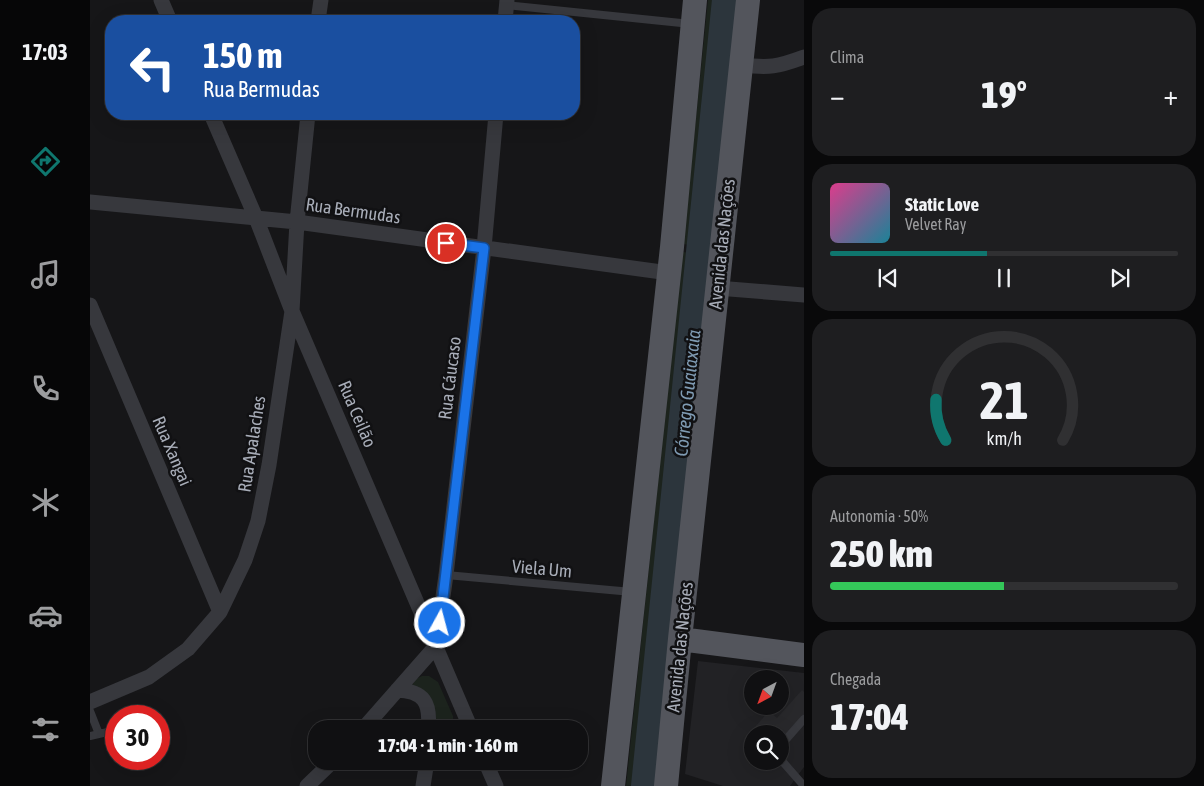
<!DOCTYPE html>
<html lang="pt">
<head>
<meta charset="utf-8">
<style>
	:root { --surface:#101012; --page:#1e1e20; --text:#f1f3f6; --muted:#9c9d9f; --line:#303032; --accent:#0f766e }
	body { margin:0; font-family:"Asap Condensed",sans-serif; background:var(--page); color:var(--text); height:100vh; display:flex; flex-direction:column; font-size:19px; white-space:nowrap }
	* { box-sizing:border-box; margin:0 }
	p { font-size:16px; color:var(--muted) }
	.icon { flex:none; width:28px; height:28px; fill:none; stroke:currentColor; stroke-width:2; stroke-linecap:round; stroke-linejoin:round }
	.map { position:relative; flex:1; overflow:hidden }
	.drawer { display:flex; flex-direction:column; gap:8px; padding:8px; background:#09090a; width:400px }
	.drawer>* { flex:none }
	.hud { position:absolute; left:15px; top:15px; width:475px; height:105px; border-radius:20px; box-shadow:0 5px 20px #0002,0 0 0 1px var(--line); background:#1a4fa0; color:#fff; overflow:hidden }
	.needle { width:32px; rotate:221deg }
	.controls { position:absolute; left:654px; top:670px; display:grid; gap:10px }
	.controls a { display:grid; place-items:center; width:45px; height:45px; border-radius:50%; background:var(--surface); box-shadow:0 5px 20px #0002,0 0 0 1px var(--line); font-size:25px }
	.speed { position:absolute; left:15px; top:705px; display:flex; gap:10px; font-size:25px; font-weight:700; text-align:center }
	.speed>* { display:grid; place-content:center; width:65px; height:65px; border-radius:50%; background:var(--surface); box-shadow:0 5px 20px #0002,0 0 0 1px var(--line); line-height:1 }
	.speed .limit { border:8px solid #d22; background:#fff; color:#111 }
	.pin { position:absolute; display:grid; place-items:center; width:42px; height:42px; color:#fff; margin:-21px; border:2px solid #fff; border-radius:50%; box-shadow:0 1px 5px #0007 }
	.me { position:absolute; width:55px; margin:-28px; rotate:7deg; stroke-linejoin:round; filter:drop-shadow(0 0 4px #0008) }
	.turn { display:flex; align-items:center; gap:18px; height:105px; padding:0 15px; font-size:22px }
	.turn .icon { width:65px; height:65px; stroke-width:2.5 }
	.turn b { display:block; font-size:35px; line-height:42px }
	.big { font-size:38px; font-weight:800; line-height:1.1 }
	.drawer .widget { flex:1; display:flex; flex-direction:column; justify-content:center; gap:8px; min-width:0; padding:0 18px; border-radius:20px; background:var(--page) }
	.drawer .dial { align-items:center; gap:0 }
	.dial svg { height:130px; overflow:visible; fill:none; stroke:var(--line); stroke-width:7; stroke-linecap:round; text-anchor:middle }
	.dial text { fill:var(--text); stroke:none }
	.song { display:flex; align-items:center; gap:15px }
	.cover { width:60px; height:60px; border-radius:8px; background:linear-gradient(135deg,hsl(330 70% 55%),hsl(190 70% 35%)) }
	.played { height:5px; border-radius:2px; background:linear-gradient(90deg,var(--accent) 45%,var(--line) 45%) }
	.keys { display:flex; justify-content:space-around; direction:ltr }
	.heat { display:flex; justify-content:space-between; align-items:center; font-size:28px; direction:ltr }
	.charge { height:8px; border-radius:4px; background:linear-gradient(90deg,#34c759 50%,var(--line) 0) }
	.trip { position:absolute; left:218px; top:720px; width:280px; height:50px; border-radius:20px; background:var(--surface); box-shadow:0 5px 20px #0002,0 0 0 1px var(--line); font-weight:800; line-height:50px; text-align:center }
	main { display:flex; flex:1; min-height:0 }
	.tab-bar { display:flex; flex-direction:column; width:90px; justify-content:space-around; align-items:center; background:#060607; color:var(--muted) }
	.tab-bar .icon { width:35px; height:35px }
	.tab-bar .current { color:var(--accent) }
	.tab-bar b { font-size:22px; color:var(--text) }
	.map>svg:first-child { display:block }
	.built { fill:#222225; fill-rule:evenodd }
	.green { fill:#1c231d }
	.lines { fill:none; stroke-linecap:round; stroke-linejoin:round }
	.river { stroke:#2c353c; stroke-width:30 }
	.building { fill:#29292c }
	.service { stroke:#37383d; stroke-width:8 }
	.minor { stroke:#37383d; stroke-width:15 }
	.primary { stroke:#53555c; stroke-width:24 }
	.route-casing { stroke:#114b97; stroke-width:12 }
	.route { stroke:#1a73e8; stroke-width:9 }
	.labels { text-anchor:middle; stroke-width:5; stroke-linejoin:round; paint-order:stroke }
	.street-label { font-size:18px; fill:#a8adb8; stroke:#111113 }
	.water-label { font-size:19px; font-style:italic; fill:#7f9bb3; stroke:#111113 }
</style>
</head>
<body>
<main>
<nav class="tab-bar">
<b>17:03</b>
<svg class="icon current" aria-label="directions" viewBox="0 0 24 24"><path d="M12 3l9 9-9 9-9-9zM9 14v-3h6M13 9l2 2-2 2"/></svg>
<svg class="icon" aria-label="music" viewBox="0 0 24 24"><path d="M9 18V5l10-2v13"/><circle cx="6" cy="18" r="3"/><circle cx="16" cy="16" r="3"/></svg>
<svg class="icon" aria-label="phone" viewBox="0 0 24 24"><path d="M5 4h4l2 5-3 2q2 4 5 5l2-3 5 2v4C11 20 4 13 5 4z"/></svg>
<svg class="icon" aria-label="climate" viewBox="0 0 24 24"><path d="M12 3v18M4 7l16 10M4 17L20 7"/></svg>
<svg class="icon" aria-label="car" viewBox="0 0 24 24"><path d="M5 17H2v-5l4-1 3-4h7l3 4 3 1v5h-3M9 17h6M6 11h13"/><circle cx="7" cy="17" r="2"/><circle cx="17" cy="17" r="2"/></svg>
<svg class="icon" aria-label="filters" viewBox="0 0 24 24"><path d="M4 7h16M4 17h16"/><circle cx="9" cy="7" r="2"/><circle cx="15" cy="17" r="2"/></svg>
</nav>
<div class="map">
<svg width="714" height="786" viewBox="0 0 714 786">
	<rect width="100%" height="100%" fill="#161618"/>
	<path class="built" d="M608,661L714,673V767L700,786H633L595,774ZM662,679H690V706H662ZM662,734H690V761H662Z"/>
	<path class="green" d="M618,0H630L605,246L593,244Z
		M592,252L605,253L550,785L536,786Z
		M332,676H339L348,682L363,716V724L361,729H346L345,709L322,685L326,679Z"/>
	<g class="lines">
		<path class="river" d="M556,786L637,0"/>
	</g>
	<path class="building" d="M712,690L714,692V715L690,741V734H662V738L658,735L679,711L687,718Z"/>
	<g class="lines">
		<path class="service" d="M416,5L601,24
			M356,575L542,592
			M0,711L9,734
			M0,736L26,730
			M690,752L692,744L714,719
			M690,755L693,762L714,786"/>
		<path class="minor" d="M71,0L80,21
			M228,21L231,0
			M415,21L417,0
			M651,65C680,68 687,67 714,57
			M121,114L166,218L202,311L381,729
			M0,202L207,222L579,273
			M627,288L714,295
			M0,305L130,612
			M307,690C334,691 341,703 338,729
			M0,702L59,677L98,649L130,612L155,560L168,521L179,465L202,311L207,222L218,114
			M273,729L346,646L356,575L394,248L406,114
			M395,761L406,786
			M217,786L243,761
			M333,786L337,761"/>
		<path class="primary" d="M590,639L714,655
			M523,786L582,247L605,0
			M576,786L590,639L658,0"/>
	</g>
	<g class="lines">
		<g class="route-casing">
			<path id="route" d="M350,623L394,248L356,243"/>
		</g>
		<use href="#route" class="route"/>
	</g>
	<g class="labels">
		<g class="street-label">
			<text transform="translate(263 211) rotate(8)" y="6">Rua Bermudas</text>
			<text transform="translate(632 244) rotate(-84)" y="6">Avenida das Nações</text>
			<text transform="translate(360 378) rotate(-83)" y="6">Rua Cáucaso</text>
			<text transform="translate(267 414) rotate(67)" y="6">Rua Ceilão</text>
			<text transform="translate(162 444) rotate(-81)" y="6">Rua Apalaches</text>
			<text transform="translate(82 451) rotate(67)" y="6">Rua Xangai</text>
			<text transform="translate(452 569) rotate(5)" y="6">Viela Um</text>
			<text transform="translate(590 647) rotate(-84)" y="6">Avenida das Nações</text>
		</g>
		<g class="water-label">
			<text transform="translate(597 393) rotate(-84)" y="7">Córrego Guaiaxaia</text>
		</g>
	</g>
</svg>
<div class="controls">
<a><svg class="needle" viewBox="-14 -14 28 28"><path d="M0-13l5 13h-10z" fill="#e53935"/><path d="M0 13l5-13h-10z" fill="#9c9d9f"/></svg></a>
<a><svg class="icon" aria-label="search" viewBox="0 0 24 24"><circle cx="10" cy="10" r="6"/><path d="M15 15l6 6"/></svg></a>
</div>
<div class="speed"><div class="limit">30</div></div>
<div class="pin" style="left:356px;top:243px;background:#d93025"><svg class="icon" aria-label="arrive" viewBox="0 0 24 24"><path d="M6 21V4h12l-3 4 3 4H6"/></svg></div>
<svg class="me" style="left:350px;top:623px" viewBox="-20 -20 40 40"><circle r="17" fill="#1a73e8" stroke="#fff" stroke-width="3"/><path d="M0-11L8 9 0 5-8 9z" fill="#fff"/></svg>
<div class="trip">17:04 · 1 min · 160 m</div>
<div class="hud">
<div class="turn"><svg class="icon" aria-label="left" viewBox="0 0 24 24"><path d="M17 20v-9H6M10 6l-5 5 5 5"/></svg><div><b>150 m</b>Rua Bermudas</div></div>
</div>
</div>
<section class="drawer">
<div class="widget"><p>Clima</p>
<div class="heat"><a>−</a><b class="big">19°</b><a>+</a></div>
</div>
<div class="widget">
<div class="song"><i class="cover"></i><div><b>Static Love</b><p>Velvet Ray</p></div></div>
<div class="played"></div>
<div class="keys"><svg class="icon" aria-label="previous" viewBox="0 0 24 24"><path d="M18 5L8 12l10 7zM5 5v14"/></svg><svg class="icon" aria-label="pause" viewBox="0 0 24 24"><path d="M8 5v14M16 5v14"/></svg><svg class="icon" aria-label="next" viewBox="0 0 24 24"><path d="M6 5l10 7-10 7zM19 5v14"/></svg></div>
</div>
<div class="widget dial"><svg viewBox="0 0 100 80">
<path d="M14 69A42 42 0 1 1 86 69"/>
<path d="M14 69A42 42 0 0 1 8 44" stroke="#0f766e"/>
<text x="50" y="56" font-size="32" font-weight="700">21</text>
<text x="50" y="72" font-size="11">km/h</text>
</svg></div>
<div class="widget"><p>Autonomia · 50%</p><b class="big">250 km</b><div class="charge"></div></div>
<div class="widget"><p>Chegada</p><b class="big">17:04</b></div>
</section>
</main>
</body>
</html>
